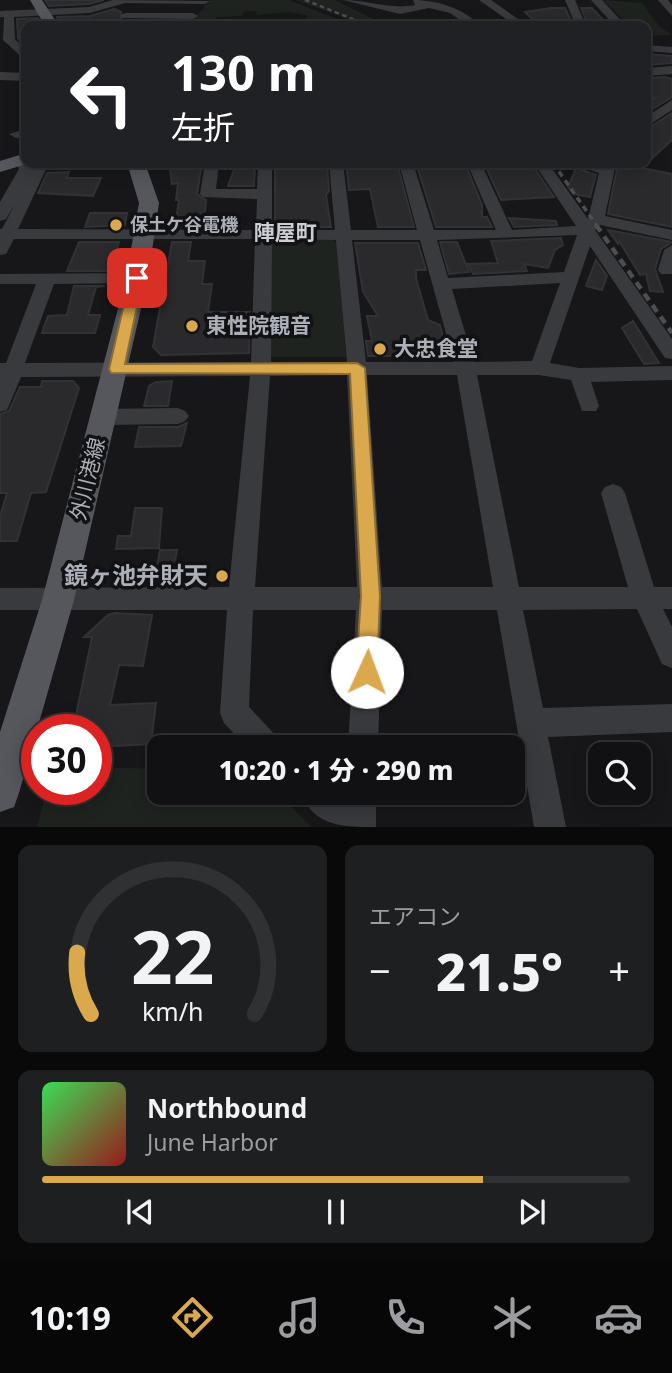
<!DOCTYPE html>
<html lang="ja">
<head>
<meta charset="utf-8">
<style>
	:root { --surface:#111113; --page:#1e1f21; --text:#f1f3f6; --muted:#9c9da0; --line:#303133; --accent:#dba94d }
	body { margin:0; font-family:"Noto Sans","Noto Sans JP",sans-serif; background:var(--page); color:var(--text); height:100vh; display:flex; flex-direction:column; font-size:26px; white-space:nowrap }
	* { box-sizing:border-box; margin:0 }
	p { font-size:23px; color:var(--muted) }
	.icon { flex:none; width:38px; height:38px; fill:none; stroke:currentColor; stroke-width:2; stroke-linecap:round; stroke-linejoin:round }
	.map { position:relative; height:827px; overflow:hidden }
	.details { display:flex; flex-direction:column; gap:18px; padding:18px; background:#09090a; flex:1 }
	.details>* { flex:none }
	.banner { position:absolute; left:21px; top:21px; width:630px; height:147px; border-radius:14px; box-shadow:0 4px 18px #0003,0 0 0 2px var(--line); background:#202124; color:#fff; overflow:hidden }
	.tools { position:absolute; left:588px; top:742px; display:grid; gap:14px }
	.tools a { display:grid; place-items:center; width:63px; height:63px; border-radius:14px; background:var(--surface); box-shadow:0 4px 18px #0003,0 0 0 2px var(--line); font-size:35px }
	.speed { position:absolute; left:21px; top:714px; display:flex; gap:14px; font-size:35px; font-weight:700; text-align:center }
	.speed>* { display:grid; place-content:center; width:91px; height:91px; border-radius:50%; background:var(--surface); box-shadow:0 4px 18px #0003,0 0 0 2px var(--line); line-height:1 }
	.speed .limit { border:10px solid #d22; background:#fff; color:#111 }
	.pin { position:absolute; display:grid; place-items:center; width:60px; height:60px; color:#fff; margin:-30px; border-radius:14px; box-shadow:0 4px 10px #0006 }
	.me { position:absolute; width:77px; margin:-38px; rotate:2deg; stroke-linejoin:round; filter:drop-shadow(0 0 5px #0008) }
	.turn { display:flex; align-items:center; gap:24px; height:147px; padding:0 35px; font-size:32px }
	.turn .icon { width:91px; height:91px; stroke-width:2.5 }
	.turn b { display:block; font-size:49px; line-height:60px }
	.big { font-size:52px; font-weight:800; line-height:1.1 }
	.details .card { flex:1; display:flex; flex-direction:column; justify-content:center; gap:10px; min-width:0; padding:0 24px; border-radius:14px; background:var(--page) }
	.details .dial { align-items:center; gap:0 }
	.dial svg { height:182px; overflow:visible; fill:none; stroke:var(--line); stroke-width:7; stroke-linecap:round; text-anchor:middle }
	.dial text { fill:var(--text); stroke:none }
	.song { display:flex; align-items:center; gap:21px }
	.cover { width:84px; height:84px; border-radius:10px; background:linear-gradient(135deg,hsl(130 70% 55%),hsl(0 70% 35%)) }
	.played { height:7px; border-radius:4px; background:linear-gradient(90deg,var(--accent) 75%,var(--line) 75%) }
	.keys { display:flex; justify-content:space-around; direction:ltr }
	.heat { display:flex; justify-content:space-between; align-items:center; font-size:38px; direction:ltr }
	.details .tiles { flex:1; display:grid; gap:18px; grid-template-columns:1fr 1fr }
	.card:last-child { grid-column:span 2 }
	.trip { position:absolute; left:147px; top:735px; width:378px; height:70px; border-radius:14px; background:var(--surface); box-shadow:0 4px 18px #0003,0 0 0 2px var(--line); font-weight:800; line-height:70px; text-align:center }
	.dock { display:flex; height:112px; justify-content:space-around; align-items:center; background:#070708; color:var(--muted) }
	.dock .icon { width:49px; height:49px }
	.dock .current { color:var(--accent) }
	.dock b { font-size:32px; color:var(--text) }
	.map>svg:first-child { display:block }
	.green { fill:#1e231f }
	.building { fill:#2a2a2d; stroke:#313235; stroke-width:2 }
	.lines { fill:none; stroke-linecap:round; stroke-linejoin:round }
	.minor { fill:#393a3d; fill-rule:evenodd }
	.major { fill:#55575c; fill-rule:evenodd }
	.rail-far2 { stroke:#4c4e52; stroke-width:2.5; stroke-dasharray:4.5 3.5; stroke-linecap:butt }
	.rail-far1 { stroke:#4c4e52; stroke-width:3.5; stroke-dasharray:6 4.5; stroke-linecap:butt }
	.rail { stroke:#4c4e52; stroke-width:4.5; stroke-dasharray:8 6; stroke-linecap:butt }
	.route { fill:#dba94d; stroke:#8e6e32; stroke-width:2 }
	.poi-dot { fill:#dba94d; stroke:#121214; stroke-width:2.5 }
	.labels { text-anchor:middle; stroke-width:7; stroke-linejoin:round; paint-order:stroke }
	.far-poi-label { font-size:18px; font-weight:bold; fill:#abafb7; stroke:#121214; text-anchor:start }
	.far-quarter-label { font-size:21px; font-weight:bold; fill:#cbced4; stroke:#121214 }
	.poi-label { font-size:21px; font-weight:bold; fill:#abafb7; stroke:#121214; text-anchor:start }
	.street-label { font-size:21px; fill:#abafb7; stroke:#121214 }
	.near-poi-label { font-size:24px; font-weight:bold; fill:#abafb7; stroke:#121214; text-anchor:end }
</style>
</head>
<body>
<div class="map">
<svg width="672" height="827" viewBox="0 0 672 827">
	<rect width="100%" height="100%" fill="#171719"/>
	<path class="green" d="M210,0H289L355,26H326V19H307V15L289,12L256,15L257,11H245L241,16L217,17L213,26H188Z
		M296,0H335L388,26H368Z
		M603,0L642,3L660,27L672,35L646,36V26H630Z
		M332,239L337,243L346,357H269L270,243L275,240Z
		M96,767L159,769V793H277L312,827H37L47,789H96Z"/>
	<path class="building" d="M45,0H104L89,4L49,6Z
		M551,8H565L570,19L565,26H539L525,12Z
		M581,8H592L609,26H581L585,18Z
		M114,9L121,12V26H62L57,17L90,16Z
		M38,18L42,26H26V47L18,38L17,19Z
		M646,54L672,56V63L646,65Z
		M665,77L672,79V97L646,113V106L655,98L646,95V78Z
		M672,113V140L646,164V130Z
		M169,163H202L197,194L206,200L205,213L199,214L193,227H175L179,200H176L178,183L172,184Z
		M275,163H327L329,191L326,195L331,227H275Z
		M346,163H397L414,227H378L370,189L349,190Z
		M416,163H465L482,205V217H487L492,227H436Z
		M484,163H531L554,197L501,200Z
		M618,163L672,174V227L608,214Z
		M255,164L254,186H228L236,165Z
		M576,168L596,175L590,197L574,194L568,187Z
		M69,172L67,178H101L93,196L38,193L47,173Z
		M90,213H127L125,225L85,227Z
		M509,218L556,221L557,225L514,227Z
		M608,230L672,242L661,249L655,269L663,292L650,291L646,274L640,275L619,241L618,244Z
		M561,238L563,245L555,250L548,268L524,264L527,271L473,274L468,264L498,263L491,241Z
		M79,242H119L110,271H67Z
		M172,242H191L188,261H205L202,284H212L208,312H250L249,353L161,355L153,347Z
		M440,242H457L469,272L449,274Z
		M355,243H418L426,270H416V278L428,320L440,325L448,356H368L366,341H372L367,316H378L363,292Z
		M596,260L607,276L602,290L586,286Z
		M74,286H105L96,287L88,315H100L95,333H42L48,316L67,315Z
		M633,321L659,363L644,364L622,328Z
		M42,381H73L79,388L46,492L31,493L17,541H0V516L7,493H0V414L9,411L20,387H41Z
		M172,381L168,406H144L149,386L156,382Z
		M187,423L181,446L135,447L139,427H178Z
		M135,508H162L159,548L116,549L118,536H131Z
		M160,550H177L172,578H155Z
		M115,613L152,615L143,666L119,665L110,705L156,703L151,744L96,747V730H73L92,637H84L108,615Z"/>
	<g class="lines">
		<path class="minor" d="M113,0L210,1L205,4L125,3L90,13L14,17L15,39L26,51V61L3,40L4,17H0V11L89,7Z
			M343,0C368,0 391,10 415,5L413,0C438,0 464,9 481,26H469L450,13L429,8L400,14Z
			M479,0H491L528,26H516Z
			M565,0H575L583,19L578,26H568L573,19Z
			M591,0H602L626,26H615Z
			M658,0H668L672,5V16Z
			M126,13H193L198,16L193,19L122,18V14Z
			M646,45L672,47V53L646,51Z
			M672,66V74L646,76V68Z
			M0,72L26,73V81L0,80Z
			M672,100V110L646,127V117Z
			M26,129V137L16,138L9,134Z
			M17,157H26V163H30L33,167L35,163H49L18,229L256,230L257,199L203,197L200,194L205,163H219L216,189H257L258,163H272V230H335L329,163H343L351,230H417L399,163H413L434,230H496L467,163H481L512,230L576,226L534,163H548L588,219L599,173L569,163H616L605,216L672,230V240L600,225L595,230L672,339V359L665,358L590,246L550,363L579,368L672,366V380L591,382L599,406L596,411H582L571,380L539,375H477L519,587H628L601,493L605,487L613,484L621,487L625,493L654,587H672V609H663L672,627V668L662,664L637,609L523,610L543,708L672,704V732L548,737L566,827H534L497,610H382L378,747H348L356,610H253L249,707L277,737L282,747H247L224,723L220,713L227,610H0V588L229,587L250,376L21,377L7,410L0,412V363H6L36,284H0V274L137,273L146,278L137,283L54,284L25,363L251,362L255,239H14L6,254L0,255V229H2L15,204L6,219L0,221V202L19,169L15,160ZM577,235L564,272L448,278L437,240ZM272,239L336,240L347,362H271ZM352,240H420L454,362H366ZM560,283L532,361L474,362L452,289ZM347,375L357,587H255L270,376ZM367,375H457L493,587H382Z
			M672,245V274H661L658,270L664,250Z
			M178,408L185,411L189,416L185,421L178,424L104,425L97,422L93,417L97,412L104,409Z
			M301,793H340L345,797L346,793H376V827C344,827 314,827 301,793Z"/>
		<path class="major" d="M30,0H42L59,26H45Z
			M26,153V163H30L0,172V161Z
			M127,163H145L159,203L148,278L74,600L19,793L14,807L0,812V732L42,600L126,278L139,203Z"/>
		<path class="rail-far2" d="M305,0L370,26"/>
		<path class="rail-far1" d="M553,163L597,226"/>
		<path class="rail" d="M596,225L672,333"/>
	</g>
	<path class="route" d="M137,274L143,278L125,364L357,363L365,368L380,596L377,672L374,679L367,682L360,679L356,672L361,596L350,374L111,373L109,369L130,278Z"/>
	<g class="poi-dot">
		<circle cx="116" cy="225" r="7"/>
		<circle cx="192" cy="326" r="7"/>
		<circle cx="380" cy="349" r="7"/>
		<circle cx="222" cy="576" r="7"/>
	</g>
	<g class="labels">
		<g class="far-poi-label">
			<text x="130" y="231">保土ケ谷電機</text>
		</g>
		<g class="far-quarter-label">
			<text x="285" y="240">陣屋町</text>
		</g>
		<g class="poi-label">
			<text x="206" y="333">東性院観音</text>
			<text x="394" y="356">大忠食堂</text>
		</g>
		<g class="street-label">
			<text transform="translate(88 479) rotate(-76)" y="7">外川港線</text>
		</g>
		<g class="near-poi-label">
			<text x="208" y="584">鏡ヶ池弁財天</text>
		</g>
	</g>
</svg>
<div class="tools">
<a><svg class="icon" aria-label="search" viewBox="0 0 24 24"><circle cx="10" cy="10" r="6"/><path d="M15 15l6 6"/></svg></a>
</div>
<div class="speed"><div class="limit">30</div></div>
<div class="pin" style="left:137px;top:278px;background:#d93025"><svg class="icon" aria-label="arrive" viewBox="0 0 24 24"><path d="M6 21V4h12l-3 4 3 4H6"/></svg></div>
<svg class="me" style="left:367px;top:672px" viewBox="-20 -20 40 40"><circle r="19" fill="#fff"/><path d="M0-13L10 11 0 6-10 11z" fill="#dba94d"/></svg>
<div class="trip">10:20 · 1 分 · 290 m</div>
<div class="banner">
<div class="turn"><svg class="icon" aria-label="left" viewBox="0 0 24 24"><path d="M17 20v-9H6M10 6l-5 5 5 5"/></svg><div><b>130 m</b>左折</div></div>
</div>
</div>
<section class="details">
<div class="tiles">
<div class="card dial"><svg viewBox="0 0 100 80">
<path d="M14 69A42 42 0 1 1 86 69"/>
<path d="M14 69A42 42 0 0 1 8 42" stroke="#dba94d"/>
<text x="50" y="56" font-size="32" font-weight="700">22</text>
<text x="50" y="72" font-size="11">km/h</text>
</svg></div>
<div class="card"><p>エアコン</p>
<div class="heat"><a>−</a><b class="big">21.5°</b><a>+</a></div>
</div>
<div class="card">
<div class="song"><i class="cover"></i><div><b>Northbound</b><p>June Harbor</p></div></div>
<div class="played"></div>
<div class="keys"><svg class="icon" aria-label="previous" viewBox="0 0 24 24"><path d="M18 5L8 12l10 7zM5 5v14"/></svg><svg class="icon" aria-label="pause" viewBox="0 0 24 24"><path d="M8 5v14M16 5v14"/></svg><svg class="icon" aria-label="next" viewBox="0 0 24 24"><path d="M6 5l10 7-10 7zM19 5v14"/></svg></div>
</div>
</div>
</section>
<nav class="dock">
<b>10:19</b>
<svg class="icon current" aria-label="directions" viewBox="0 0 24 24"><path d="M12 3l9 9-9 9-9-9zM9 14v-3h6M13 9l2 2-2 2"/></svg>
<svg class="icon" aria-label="music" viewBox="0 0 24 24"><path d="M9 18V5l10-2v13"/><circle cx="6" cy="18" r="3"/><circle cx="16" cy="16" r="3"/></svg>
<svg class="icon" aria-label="phone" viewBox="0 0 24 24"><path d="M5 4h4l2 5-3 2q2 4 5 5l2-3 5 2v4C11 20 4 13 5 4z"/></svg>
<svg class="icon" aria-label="climate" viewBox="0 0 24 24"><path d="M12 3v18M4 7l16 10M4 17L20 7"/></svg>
<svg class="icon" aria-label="car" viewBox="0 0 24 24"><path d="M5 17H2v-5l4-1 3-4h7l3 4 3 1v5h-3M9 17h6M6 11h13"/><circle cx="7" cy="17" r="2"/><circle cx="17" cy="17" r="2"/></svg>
</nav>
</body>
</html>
